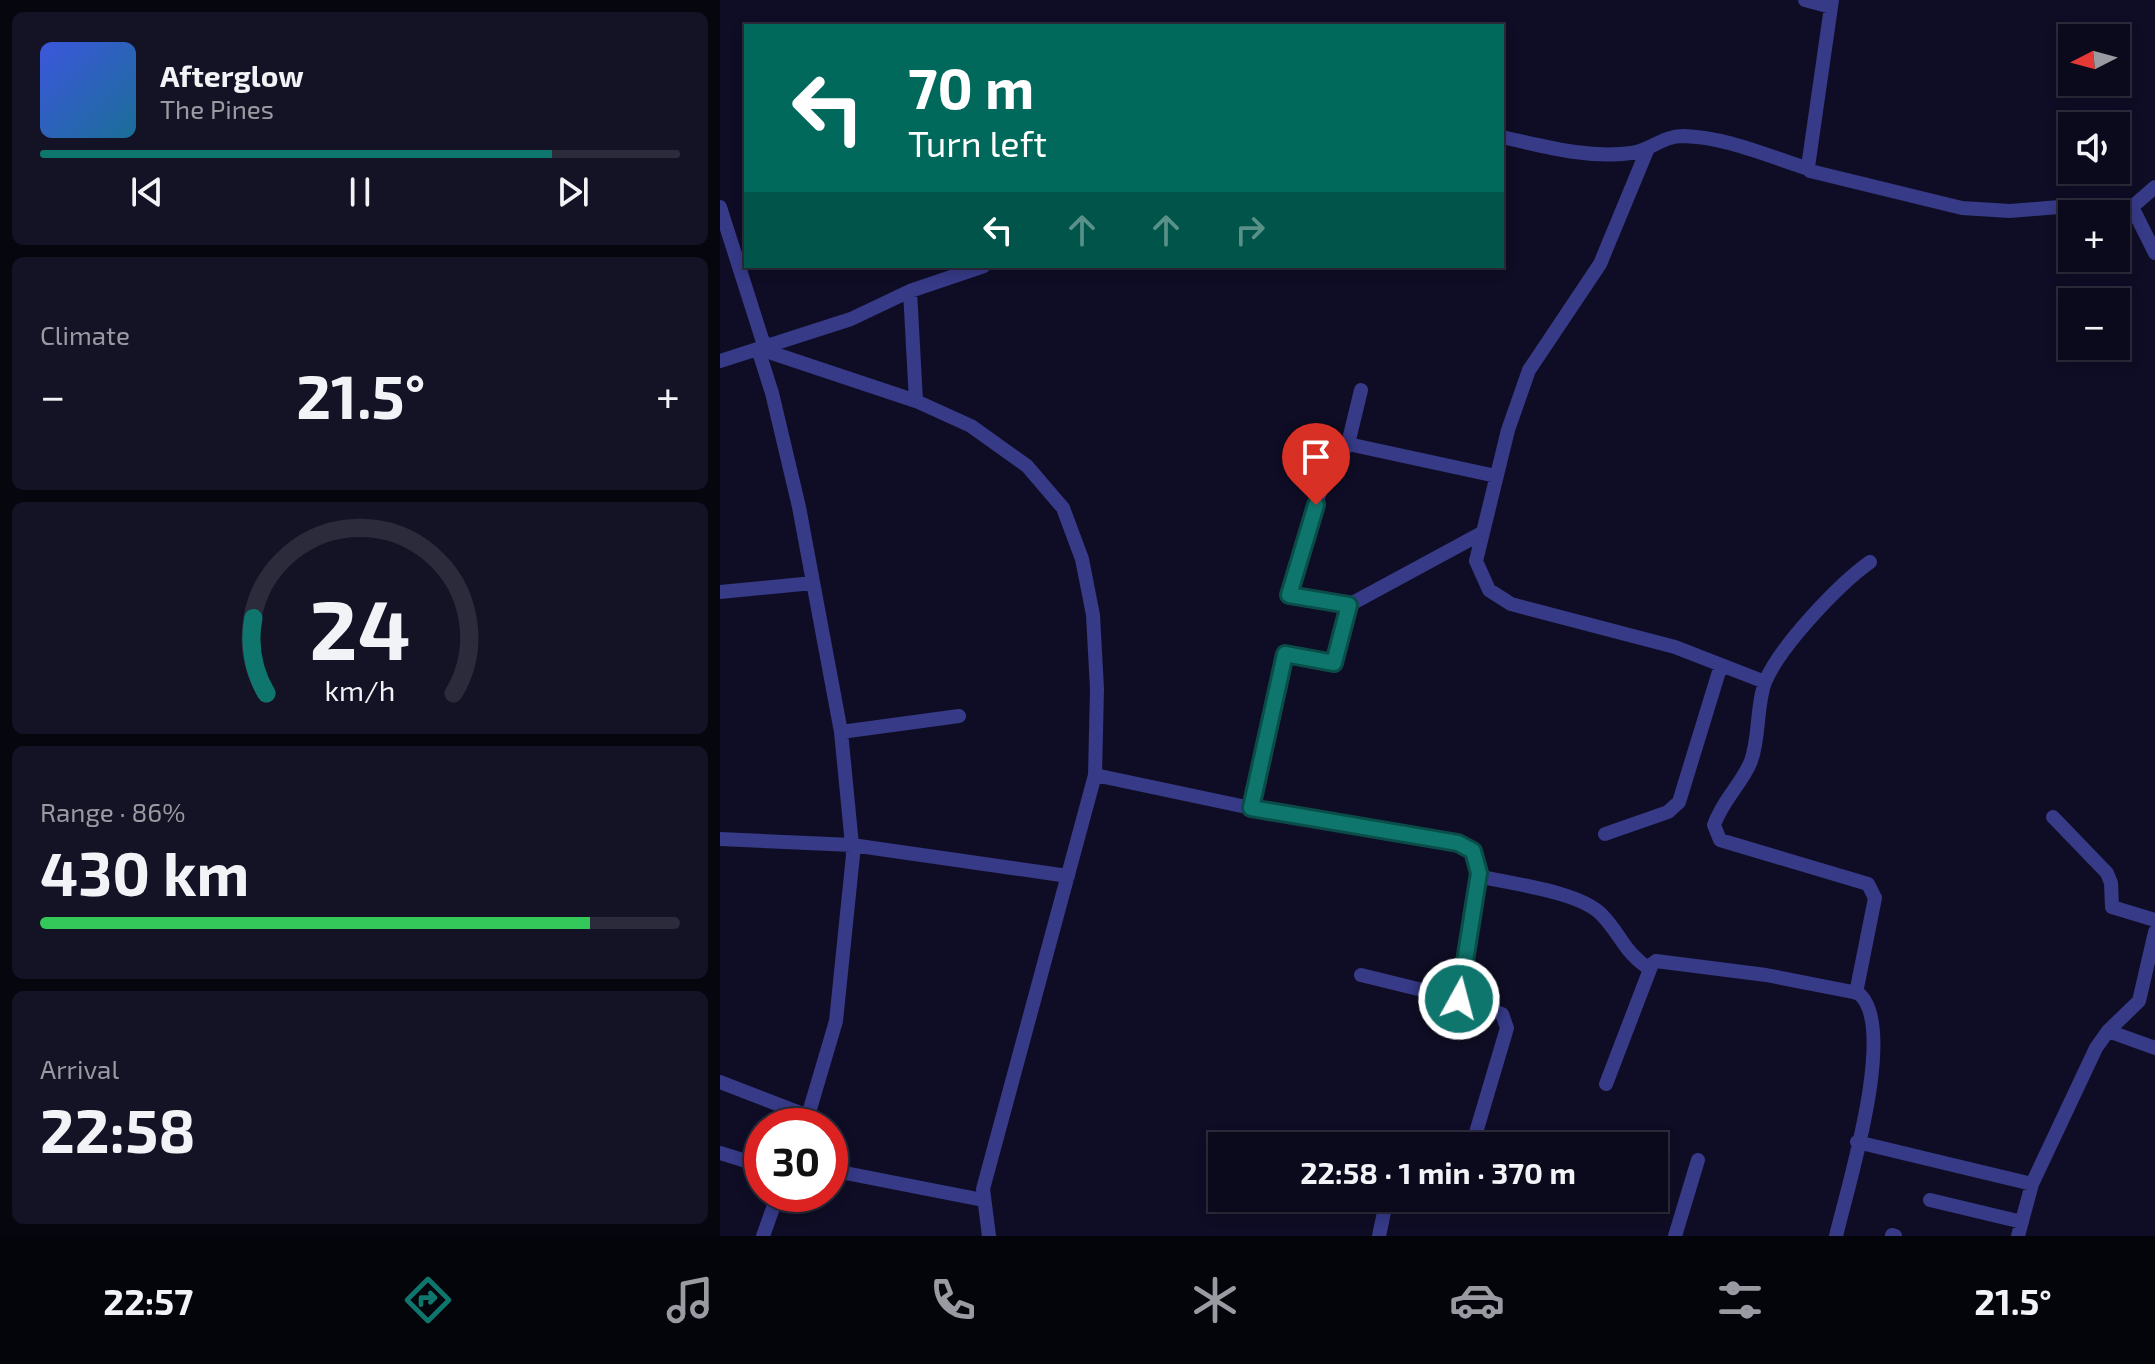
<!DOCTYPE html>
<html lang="en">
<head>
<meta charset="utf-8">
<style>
	:root { --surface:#0b0a1c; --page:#141325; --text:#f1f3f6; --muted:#9a9aa3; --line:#2b2b3b; --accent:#0f766e }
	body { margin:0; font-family:"Exo 2",sans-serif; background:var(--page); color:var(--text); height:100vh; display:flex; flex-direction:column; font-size:30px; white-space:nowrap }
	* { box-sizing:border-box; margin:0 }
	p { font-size:26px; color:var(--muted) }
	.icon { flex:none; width:44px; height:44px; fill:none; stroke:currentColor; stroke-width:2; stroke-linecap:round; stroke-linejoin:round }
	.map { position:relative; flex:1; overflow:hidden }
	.drawer { display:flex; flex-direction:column; gap:12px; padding:12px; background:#06060f; width:720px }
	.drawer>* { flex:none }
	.guide { position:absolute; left:24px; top:24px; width:760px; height:244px; border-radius:0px; box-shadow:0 4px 12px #0003,0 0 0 2px var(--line); background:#00695c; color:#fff; overflow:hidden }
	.needle { width:52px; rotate:264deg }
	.fabs { position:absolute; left:1338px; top:24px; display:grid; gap:16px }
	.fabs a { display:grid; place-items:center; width:72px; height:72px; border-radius:0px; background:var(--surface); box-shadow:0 4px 12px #0003,0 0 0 2px var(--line); font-size:40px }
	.speed { position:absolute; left:24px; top:1108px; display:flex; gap:16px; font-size:40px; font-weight:700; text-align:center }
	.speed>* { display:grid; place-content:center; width:104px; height:104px; border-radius:50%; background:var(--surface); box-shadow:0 4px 12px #0003,0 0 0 2px var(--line); line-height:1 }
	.speed .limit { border:12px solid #d22; background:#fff; color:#111 }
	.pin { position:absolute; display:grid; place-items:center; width:68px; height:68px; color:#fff; margin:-82px -34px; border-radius:50% 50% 50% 0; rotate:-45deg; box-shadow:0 0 8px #0007 }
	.pin .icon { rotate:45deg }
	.me { position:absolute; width:88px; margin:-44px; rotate:7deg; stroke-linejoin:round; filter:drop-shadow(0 0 6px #0008) }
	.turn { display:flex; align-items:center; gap:28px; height:168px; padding:0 32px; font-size:36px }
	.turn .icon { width:104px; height:104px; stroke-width:2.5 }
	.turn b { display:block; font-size:56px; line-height:68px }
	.lanes { display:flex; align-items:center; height:76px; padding:0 32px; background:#0003; justify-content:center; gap:40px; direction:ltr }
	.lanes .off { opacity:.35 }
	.big { font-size:60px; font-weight:700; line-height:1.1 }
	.drawer .widget { flex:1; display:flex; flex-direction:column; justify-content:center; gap:12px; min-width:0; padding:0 28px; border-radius:12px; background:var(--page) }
	.drawer .dial { align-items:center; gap:0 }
	.dial svg { height:208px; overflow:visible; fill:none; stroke:var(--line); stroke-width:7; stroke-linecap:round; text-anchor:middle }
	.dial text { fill:var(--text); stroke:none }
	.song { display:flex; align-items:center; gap:24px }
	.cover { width:96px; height:96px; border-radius:12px; background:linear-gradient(135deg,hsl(230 70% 55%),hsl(200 70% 35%)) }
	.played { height:8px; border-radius:4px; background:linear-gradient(90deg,var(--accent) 80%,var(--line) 80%) }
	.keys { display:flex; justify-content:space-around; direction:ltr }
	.heat { display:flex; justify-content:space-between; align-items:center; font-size:44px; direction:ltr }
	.charge { height:12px; border-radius:6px; background:linear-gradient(90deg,#34c759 86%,var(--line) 0) }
	.trip { position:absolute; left:488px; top:1132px; width:460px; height:80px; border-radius:0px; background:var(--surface); box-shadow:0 4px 12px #0003,0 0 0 2px var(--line); font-weight:700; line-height:80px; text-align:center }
	.menu { display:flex; height:128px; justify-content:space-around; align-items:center; background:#04040b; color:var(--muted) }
	.menu .icon { width:56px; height:56px }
	.menu .current { color:var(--accent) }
	.menu b { font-size:36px; color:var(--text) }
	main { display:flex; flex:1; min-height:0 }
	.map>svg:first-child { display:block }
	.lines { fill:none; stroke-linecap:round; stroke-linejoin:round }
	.street { stroke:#363a87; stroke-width:14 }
	.route-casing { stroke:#0a4d48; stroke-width:20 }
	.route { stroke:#0f766e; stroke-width:14 }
</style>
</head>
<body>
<main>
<section class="drawer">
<div class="widget">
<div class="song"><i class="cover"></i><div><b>Afterglow</b><p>The Pines</p></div></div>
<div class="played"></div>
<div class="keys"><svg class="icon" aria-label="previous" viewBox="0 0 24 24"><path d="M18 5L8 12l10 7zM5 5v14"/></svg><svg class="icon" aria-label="pause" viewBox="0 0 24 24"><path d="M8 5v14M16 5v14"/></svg><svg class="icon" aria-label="next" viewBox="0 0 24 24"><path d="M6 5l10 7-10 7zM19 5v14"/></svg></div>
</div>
<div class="widget"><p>Climate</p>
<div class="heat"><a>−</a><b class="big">21.5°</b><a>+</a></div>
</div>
<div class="widget dial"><svg viewBox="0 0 100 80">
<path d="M14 69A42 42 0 1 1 86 69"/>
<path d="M14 69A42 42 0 0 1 9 40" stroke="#0f766e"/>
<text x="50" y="56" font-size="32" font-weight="700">24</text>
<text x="50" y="72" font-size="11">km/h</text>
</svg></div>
<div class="widget"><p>Range · 86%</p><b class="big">430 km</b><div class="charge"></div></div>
<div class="widget"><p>Arrival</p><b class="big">22:58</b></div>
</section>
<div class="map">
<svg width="1435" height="1236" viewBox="0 0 1435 1236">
	<rect width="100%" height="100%" fill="#0f0d25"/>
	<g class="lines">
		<path class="street" d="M1085,0L1111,7
			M1112,0L1088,167L1090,171L1242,208L1290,211L1352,206L1412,207L1435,253
			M782,137C823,146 868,159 911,153C930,151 942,136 963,136C1006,137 1048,156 1089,169
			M928,148L880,264L809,370L788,430L756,561L769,590L791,604L955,647L1045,682
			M0,207L42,339L52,353L196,401L251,426L307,466L343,508L362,559L373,615L377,689L375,775L531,808L738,843L753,851L759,873L739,999L782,1014L787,1028L752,1146
			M1412,207L1435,187
			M190,291L196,401
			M38,349L52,393L79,507L121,732L133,855L116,1021L85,1126
			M0,361L131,319L190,291L264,266
			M628,444L776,476
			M0,592L93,583
			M629,605L569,595L605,475L628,444L641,390
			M121,732L239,716
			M531,808L565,654L614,663L629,605L762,533
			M1333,817L1387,873L1391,883L1392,907L1435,920
			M885,834L948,812L959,802L1001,665
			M0,839L132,845L348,876
			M758,876C791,884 858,891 881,914C901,934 904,953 930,969
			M641,975L739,999
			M1136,993L1155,898L1148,884L1000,840L994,825C1003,799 1022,784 1031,761C1040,736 1036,707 1045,682C1060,646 1119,584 1150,562
			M1388,1031L1435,1048
			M0,1082L88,1116
			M886,1084L932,964L936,961L1046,975L1138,993C1179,1024 1127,1189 1116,1236
			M1137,1142L1312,1184
			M0,1153L42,1166
			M110,1170L263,1200
			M1210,1200L1302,1222
			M1172,1235L1175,1236
			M43,1236L58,1194
			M269,1236L263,1189L375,775
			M659,1236L667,1198
			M955,1236L978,1160
			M1298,1236L1312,1184L1376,1048L1388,1031L1419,1001L1435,932"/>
	</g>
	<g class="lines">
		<g class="route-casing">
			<path id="route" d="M596,505L569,595L629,605L614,663L565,654L531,808L738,843L753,851L759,873L739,999"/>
		</g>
		<use href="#route" class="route"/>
	</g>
</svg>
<div class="fabs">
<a><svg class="needle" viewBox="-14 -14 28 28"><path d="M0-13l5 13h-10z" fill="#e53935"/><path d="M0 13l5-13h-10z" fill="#9a9aa3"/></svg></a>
<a><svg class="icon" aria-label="sound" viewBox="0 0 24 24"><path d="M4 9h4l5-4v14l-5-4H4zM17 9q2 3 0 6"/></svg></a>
<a>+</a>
<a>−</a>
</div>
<div class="speed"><div class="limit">30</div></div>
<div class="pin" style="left:596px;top:505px;background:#d93025"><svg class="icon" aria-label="arrive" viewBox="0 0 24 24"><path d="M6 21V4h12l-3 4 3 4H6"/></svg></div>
<svg class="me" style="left:739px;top:999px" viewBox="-20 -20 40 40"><circle r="17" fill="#0f766e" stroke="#fff" stroke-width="3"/><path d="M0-11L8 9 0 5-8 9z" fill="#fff"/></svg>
<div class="trip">22:58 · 1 min · 370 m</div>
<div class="guide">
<div class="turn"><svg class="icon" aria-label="left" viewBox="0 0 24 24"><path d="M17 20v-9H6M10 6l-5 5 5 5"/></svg><div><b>70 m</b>Turn left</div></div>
<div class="lanes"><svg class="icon" aria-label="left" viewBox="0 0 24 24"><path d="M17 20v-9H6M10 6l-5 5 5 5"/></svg><svg class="icon off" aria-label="ahead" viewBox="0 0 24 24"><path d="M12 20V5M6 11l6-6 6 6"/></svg><svg class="icon off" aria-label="ahead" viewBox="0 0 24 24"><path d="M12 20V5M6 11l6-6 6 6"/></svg><svg class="icon off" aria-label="right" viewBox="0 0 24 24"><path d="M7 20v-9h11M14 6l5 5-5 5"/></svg></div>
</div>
</div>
</main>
<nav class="menu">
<b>22:57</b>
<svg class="icon current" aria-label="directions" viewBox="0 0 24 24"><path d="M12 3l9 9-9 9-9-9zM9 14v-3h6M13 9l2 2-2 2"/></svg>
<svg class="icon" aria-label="music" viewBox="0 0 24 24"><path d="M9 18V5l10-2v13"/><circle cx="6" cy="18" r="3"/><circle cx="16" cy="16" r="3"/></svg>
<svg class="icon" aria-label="phone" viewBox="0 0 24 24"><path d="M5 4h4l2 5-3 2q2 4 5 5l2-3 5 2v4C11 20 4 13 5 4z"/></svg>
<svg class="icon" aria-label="climate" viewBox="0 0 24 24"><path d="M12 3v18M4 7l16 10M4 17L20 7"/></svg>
<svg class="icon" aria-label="car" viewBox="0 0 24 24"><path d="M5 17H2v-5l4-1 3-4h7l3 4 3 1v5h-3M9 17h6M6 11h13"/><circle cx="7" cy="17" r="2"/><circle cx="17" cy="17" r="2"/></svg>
<svg class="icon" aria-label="filters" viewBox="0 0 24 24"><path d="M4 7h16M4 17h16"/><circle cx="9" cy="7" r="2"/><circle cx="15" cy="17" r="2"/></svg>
<b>21.5°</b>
</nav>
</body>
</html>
